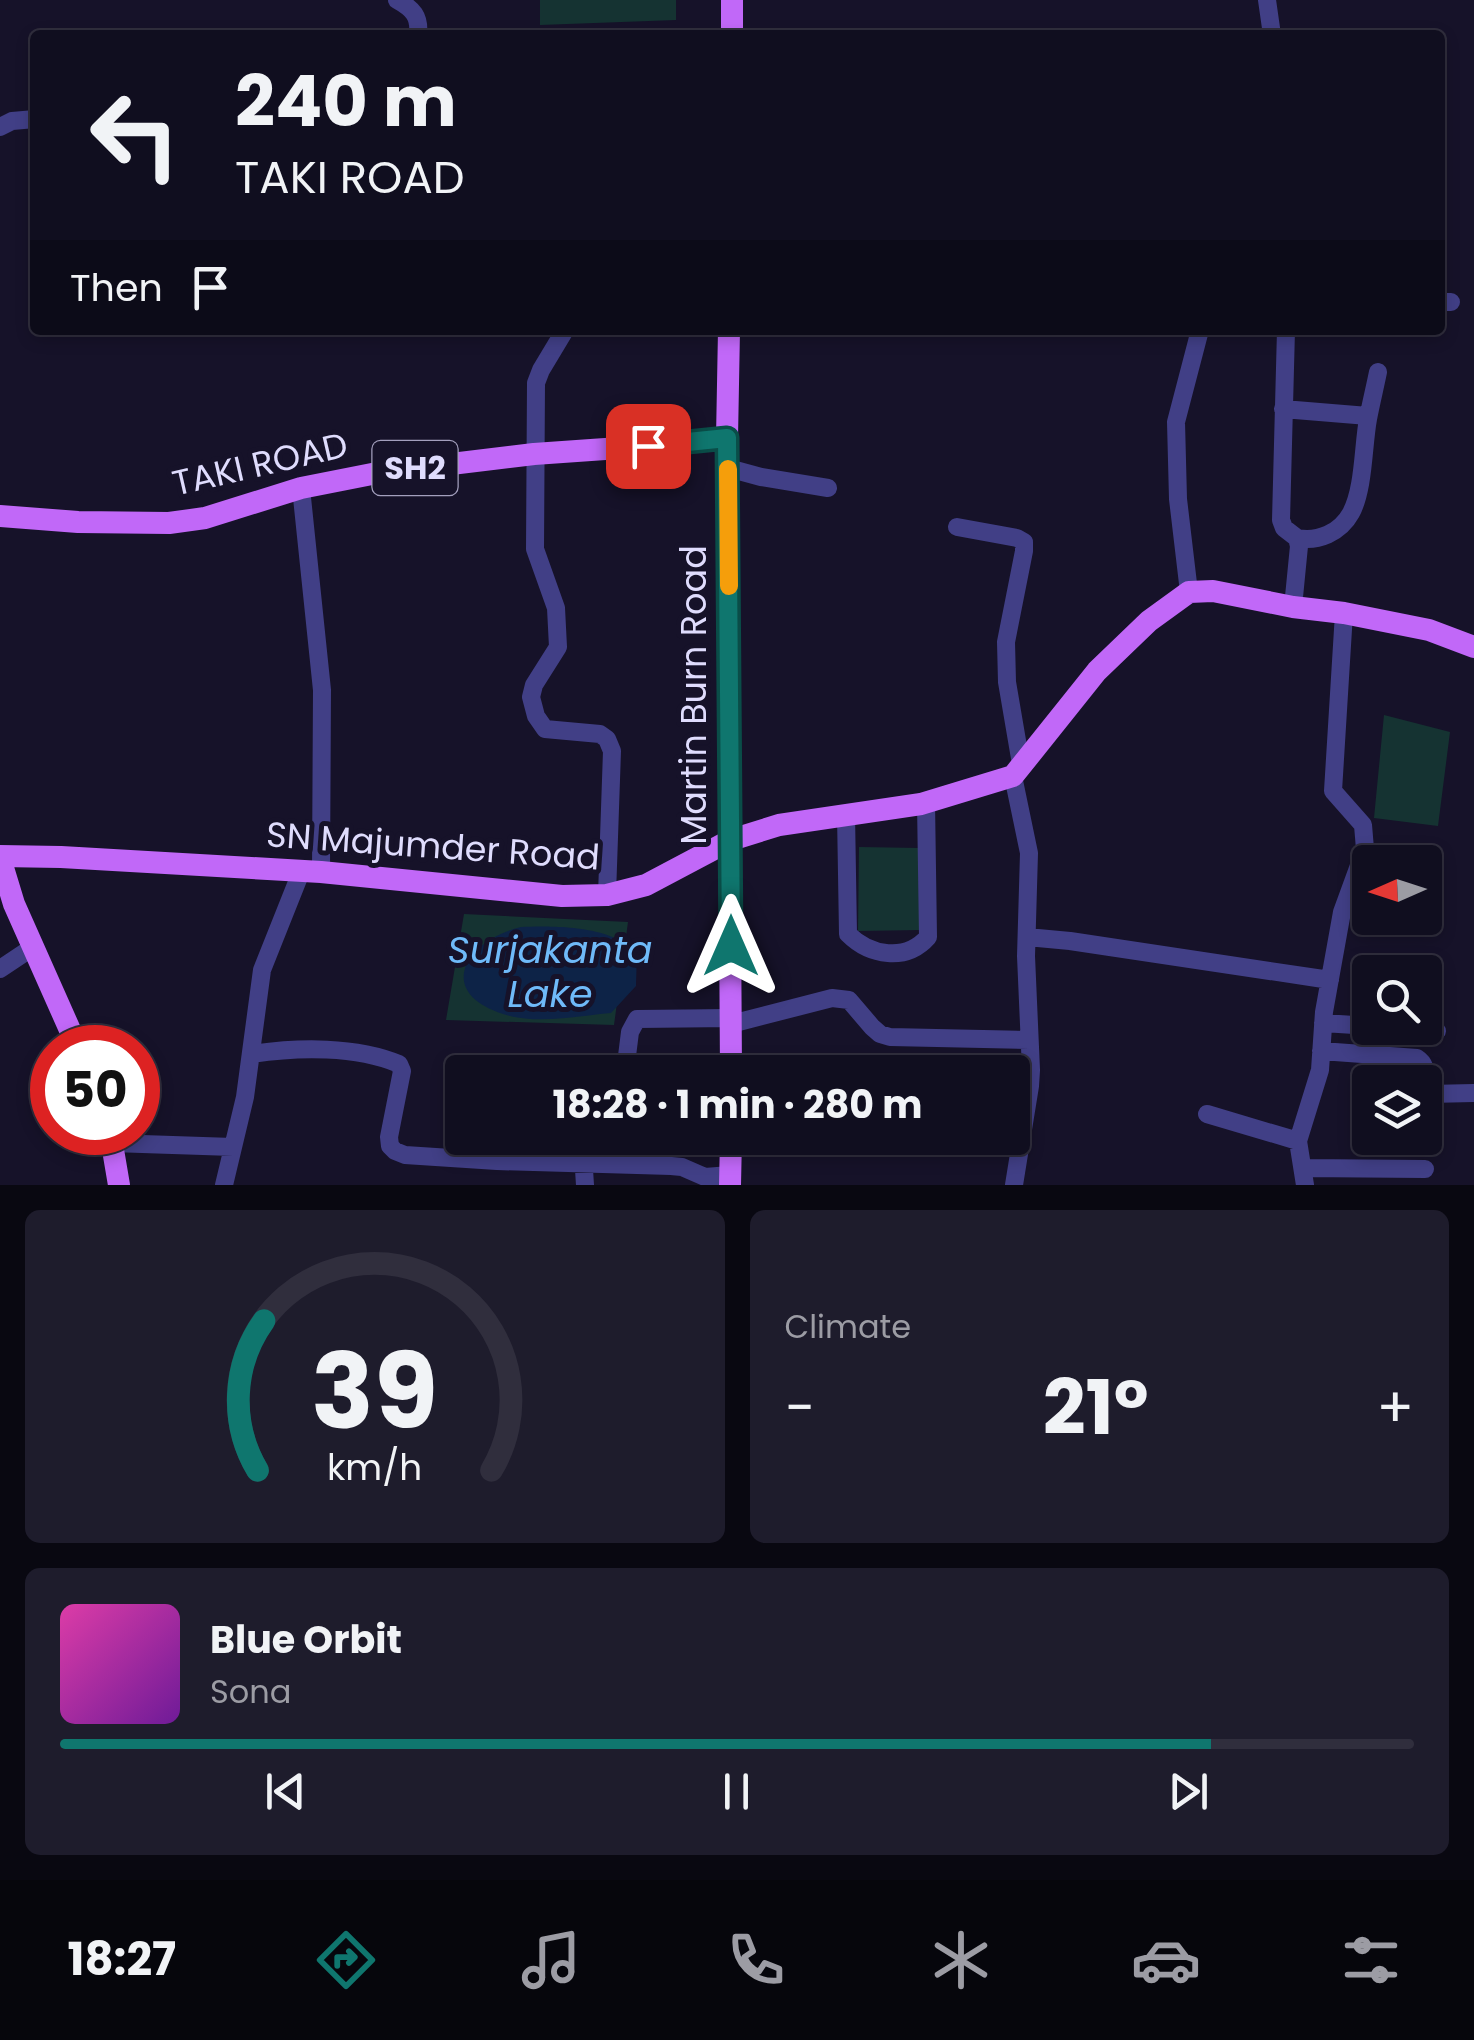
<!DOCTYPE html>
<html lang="en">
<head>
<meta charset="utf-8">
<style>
	:root { --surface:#100e1f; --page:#1e1c2c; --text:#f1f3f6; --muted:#9c9ca4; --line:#302e3d; --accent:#0f766e }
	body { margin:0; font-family:Poppins,sans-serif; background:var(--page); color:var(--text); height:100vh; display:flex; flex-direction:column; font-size:38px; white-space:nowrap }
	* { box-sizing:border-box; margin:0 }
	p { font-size:32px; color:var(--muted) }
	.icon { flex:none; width:55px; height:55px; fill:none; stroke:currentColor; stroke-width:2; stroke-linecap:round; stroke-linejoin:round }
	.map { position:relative; height:1185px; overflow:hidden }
	.sheet { display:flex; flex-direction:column; gap:25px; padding:25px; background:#090811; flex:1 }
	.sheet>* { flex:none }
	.banner { position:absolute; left:30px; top:30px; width:1415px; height:305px; border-radius:10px; box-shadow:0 5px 15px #0003,0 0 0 2px var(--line); background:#100e1f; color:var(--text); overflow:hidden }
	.needle { width:65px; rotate:267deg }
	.tools { position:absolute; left:1352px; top:845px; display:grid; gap:20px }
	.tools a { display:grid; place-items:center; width:90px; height:90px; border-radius:10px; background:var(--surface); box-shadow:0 5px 15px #0003,0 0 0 2px var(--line); font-size:50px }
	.speed { position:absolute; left:30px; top:1025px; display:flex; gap:20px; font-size:50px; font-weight:700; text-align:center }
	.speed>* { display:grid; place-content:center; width:130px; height:130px; border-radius:50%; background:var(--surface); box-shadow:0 5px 15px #0003,0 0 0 2px var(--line); line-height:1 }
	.speed .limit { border:15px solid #d22; background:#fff; color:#111 }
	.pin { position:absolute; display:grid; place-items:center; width:85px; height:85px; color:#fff; margin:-42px; border-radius:20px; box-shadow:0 5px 15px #0006 }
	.me { position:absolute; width:110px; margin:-55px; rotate:0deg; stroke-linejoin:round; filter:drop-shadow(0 0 8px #0008) }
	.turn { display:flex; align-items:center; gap:35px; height:210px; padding:0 40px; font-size:45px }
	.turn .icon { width:130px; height:130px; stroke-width:2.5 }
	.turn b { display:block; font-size:70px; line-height:85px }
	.then { display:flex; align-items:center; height:95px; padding:0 40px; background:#0003; gap:20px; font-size:38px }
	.big { font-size:75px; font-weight:700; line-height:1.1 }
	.sheet .tile { flex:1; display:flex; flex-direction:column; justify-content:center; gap:15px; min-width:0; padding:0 35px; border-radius:15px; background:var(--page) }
	.sheet .dial { align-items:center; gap:0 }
	.dial svg { height:260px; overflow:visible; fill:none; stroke:var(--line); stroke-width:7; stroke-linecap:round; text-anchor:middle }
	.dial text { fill:var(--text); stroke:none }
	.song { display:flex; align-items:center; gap:30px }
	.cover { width:120px; height:120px; border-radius:15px; background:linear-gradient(135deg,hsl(320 70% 55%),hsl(280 70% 35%)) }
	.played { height:10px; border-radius:5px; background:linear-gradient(90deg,var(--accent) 85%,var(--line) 85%) }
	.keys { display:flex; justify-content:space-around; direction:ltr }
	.heat { display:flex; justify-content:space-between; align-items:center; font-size:55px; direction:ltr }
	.sheet .tiles { flex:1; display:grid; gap:25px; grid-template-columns:1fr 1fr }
	.tile:last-child { grid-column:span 2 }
	.trip { position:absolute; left:445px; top:1055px; width:585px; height:100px; border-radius:10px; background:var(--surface); box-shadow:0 5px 15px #0003,0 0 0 2px var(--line); font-weight:700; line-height:100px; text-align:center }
	.tabs { display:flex; height:160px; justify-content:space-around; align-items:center; background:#06060c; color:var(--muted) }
	.tabs .icon { width:70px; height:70px }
	.tabs .current { color:var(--accent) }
	.tabs b { font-size:45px; color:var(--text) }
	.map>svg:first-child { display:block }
	.green { fill:#153332 }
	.water { fill:#0d2347 }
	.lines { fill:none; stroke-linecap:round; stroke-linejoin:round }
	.minor { stroke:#413f86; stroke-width:18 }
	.major { stroke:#c168f8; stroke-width:22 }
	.route-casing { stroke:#0a4d48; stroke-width:25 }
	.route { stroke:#0f766e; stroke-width:18 }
	.slow { stroke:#f59e0b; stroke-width:18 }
	.labels { text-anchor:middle; stroke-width:10; stroke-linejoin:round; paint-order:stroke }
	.shield { fill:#161229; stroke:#a39fbd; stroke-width:2.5 }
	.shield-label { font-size:32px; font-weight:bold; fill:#dfdcfd }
	.street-label { font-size:35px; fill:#dfdcfd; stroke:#161229 }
	.water-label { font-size:38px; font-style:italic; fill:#6fbaf9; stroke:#161229 }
</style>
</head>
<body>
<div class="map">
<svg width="1474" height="1185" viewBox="0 0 1474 1185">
	<rect width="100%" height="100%" fill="#161229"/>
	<path class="green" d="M540,0H676V20L540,25Z
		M1384,715L1450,732L1438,826L1374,818Z
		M859,847L919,848L920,930L858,931Z
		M464,914L628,922L614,1025L446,1020Z"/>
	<path class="water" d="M521,927C550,926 628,924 636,962C637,969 636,979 636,986L611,1013C577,1016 536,1025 503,1014C434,992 466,940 521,927Z"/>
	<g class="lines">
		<path class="minor" d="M397,0C413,9 420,16 418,35
			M1267,0L1272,35
			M0,127L12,121L35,119
			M1440,302H1451
			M565,330L541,370L536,383L535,549L556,608L558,647L534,685L531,697L536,716L545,729L600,734L607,739L612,751L607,895
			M1286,330L1281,520L1284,528L1297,538L1299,546L1293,607
			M1283,409L1368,416
			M728,468L761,477L828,488
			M301,488L322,690L321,872
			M957,527L1017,538L1024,542V551L1006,642L1007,682L1021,764
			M1297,538C1318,542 1340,533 1351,513C1364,489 1363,446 1368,419C1371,403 1375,387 1378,372
			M1189,592L1178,499L1176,422L1200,330
			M1013,776L1029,853L1026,956L1031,1070L1030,1086L1014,1185
			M846,814L848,934C870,956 906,962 928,937L926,802
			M1027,937L1070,941L1330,980
			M0,969L33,947
			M1323,1023L1370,1026
			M731,1024L832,998L849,1000L872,1027L880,1034L890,1037L1029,1040
			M1385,1028L1437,1031
			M1321,1051L1417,1058C1431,1067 1422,1082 1429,1094L1474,1093
			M252,1054C298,1047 356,1046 399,1064L402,1071L389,1137L390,1146L395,1151L405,1155L497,1161L671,1166L682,1167L705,1177L730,1175
			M625,1072L630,1032L637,1019L731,1018
			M1207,1114L1298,1141
			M582,1138L585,1185
			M112,1143L233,1147
			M1303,1168L1425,1169
			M224,1185L245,1097L262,970L301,872
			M1305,1185L1298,1141L1320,1070L1324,1012L1342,912L1365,849L1363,825L1333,791L1344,613"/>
		<path class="major" d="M732,35V0
			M727,438L731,1072
			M0,516L78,522L169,523L205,518L301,488L377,473L534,454L648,446L727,438L729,330
			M0,856L61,857L321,872L562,896L607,895L646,885L731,840L779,825L921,804L1013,776L1097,671L1149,621L1189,592L1213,591L1293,607L1344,613L1429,630L1474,647
			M0,858L14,904L78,1048
			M110,1132L119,1185
			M730,1185L731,1138"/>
	</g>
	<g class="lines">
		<g class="route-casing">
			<path id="route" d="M648,446L727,438L731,946"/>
		</g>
		<use href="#route" class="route"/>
		<path class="slow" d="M728,469L729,586"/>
	</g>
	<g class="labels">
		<rect class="shield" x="372.5" y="441" width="85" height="54" rx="8"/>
		<g class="shield-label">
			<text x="415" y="479">SH2</text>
		</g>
		<g class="street-label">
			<text transform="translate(260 464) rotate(-13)" y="12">TAKI ROAD</text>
			<text transform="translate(694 695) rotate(-90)" y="12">Martin Burn Road</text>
			<text transform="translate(433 846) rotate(4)" y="12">SN Majumder Road</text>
		</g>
		<g class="water-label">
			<text x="550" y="963">Surjakanta<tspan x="550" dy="44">Lake</tspan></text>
		</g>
	</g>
</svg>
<div class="tools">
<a><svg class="needle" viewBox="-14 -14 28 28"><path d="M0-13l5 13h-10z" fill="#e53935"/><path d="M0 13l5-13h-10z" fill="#9c9ca4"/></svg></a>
<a><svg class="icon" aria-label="search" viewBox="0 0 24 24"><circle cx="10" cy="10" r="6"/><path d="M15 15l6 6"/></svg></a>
<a><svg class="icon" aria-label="layers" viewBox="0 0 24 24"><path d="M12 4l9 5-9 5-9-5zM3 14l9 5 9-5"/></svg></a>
</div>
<div class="speed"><div class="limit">50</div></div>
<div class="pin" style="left:648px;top:446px;background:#d93025"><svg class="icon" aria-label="arrive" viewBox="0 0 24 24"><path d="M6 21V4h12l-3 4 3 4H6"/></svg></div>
<svg class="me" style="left:731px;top:946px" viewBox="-20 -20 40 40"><path d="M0-17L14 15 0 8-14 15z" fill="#0f766e" stroke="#fff" stroke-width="4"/></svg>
<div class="trip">18:28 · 1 min · 280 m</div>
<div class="banner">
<div class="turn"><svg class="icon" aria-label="left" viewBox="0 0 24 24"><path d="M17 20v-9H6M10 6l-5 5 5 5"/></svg><div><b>240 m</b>TAKI ROAD</div></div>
<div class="then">Then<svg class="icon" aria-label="arrive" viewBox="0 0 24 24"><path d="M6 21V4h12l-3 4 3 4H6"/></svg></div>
</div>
</div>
<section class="sheet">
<div class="tiles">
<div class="tile dial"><svg viewBox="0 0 100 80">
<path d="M14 69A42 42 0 1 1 86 69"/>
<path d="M14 69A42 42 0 0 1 16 23" stroke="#0f766e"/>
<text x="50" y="56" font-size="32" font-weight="700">39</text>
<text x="50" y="72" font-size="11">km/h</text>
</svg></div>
<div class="tile"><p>Climate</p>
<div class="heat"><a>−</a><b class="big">21°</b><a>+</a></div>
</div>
<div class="tile">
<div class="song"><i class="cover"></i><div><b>Blue Orbit</b><p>Sona</p></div></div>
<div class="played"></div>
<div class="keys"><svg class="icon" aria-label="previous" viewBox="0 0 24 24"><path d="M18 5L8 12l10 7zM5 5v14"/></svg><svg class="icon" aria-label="pause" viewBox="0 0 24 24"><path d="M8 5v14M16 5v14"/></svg><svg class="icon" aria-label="next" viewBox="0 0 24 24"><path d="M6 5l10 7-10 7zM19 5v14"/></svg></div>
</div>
</div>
</section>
<nav class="tabs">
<b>18:27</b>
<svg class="icon current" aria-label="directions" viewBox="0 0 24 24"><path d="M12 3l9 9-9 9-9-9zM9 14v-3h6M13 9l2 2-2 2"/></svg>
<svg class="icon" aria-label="music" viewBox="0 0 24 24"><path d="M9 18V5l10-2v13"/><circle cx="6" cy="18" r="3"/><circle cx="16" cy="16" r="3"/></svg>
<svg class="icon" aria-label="phone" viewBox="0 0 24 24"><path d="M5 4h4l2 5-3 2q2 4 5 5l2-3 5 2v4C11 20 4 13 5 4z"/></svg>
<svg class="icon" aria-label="climate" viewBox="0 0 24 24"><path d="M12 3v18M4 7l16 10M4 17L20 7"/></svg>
<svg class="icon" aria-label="car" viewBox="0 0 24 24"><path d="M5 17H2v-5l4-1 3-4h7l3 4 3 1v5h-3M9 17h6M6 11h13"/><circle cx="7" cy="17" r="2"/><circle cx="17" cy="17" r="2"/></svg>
<svg class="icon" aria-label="filters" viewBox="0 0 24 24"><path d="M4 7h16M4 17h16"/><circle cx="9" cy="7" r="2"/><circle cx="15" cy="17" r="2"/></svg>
</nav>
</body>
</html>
